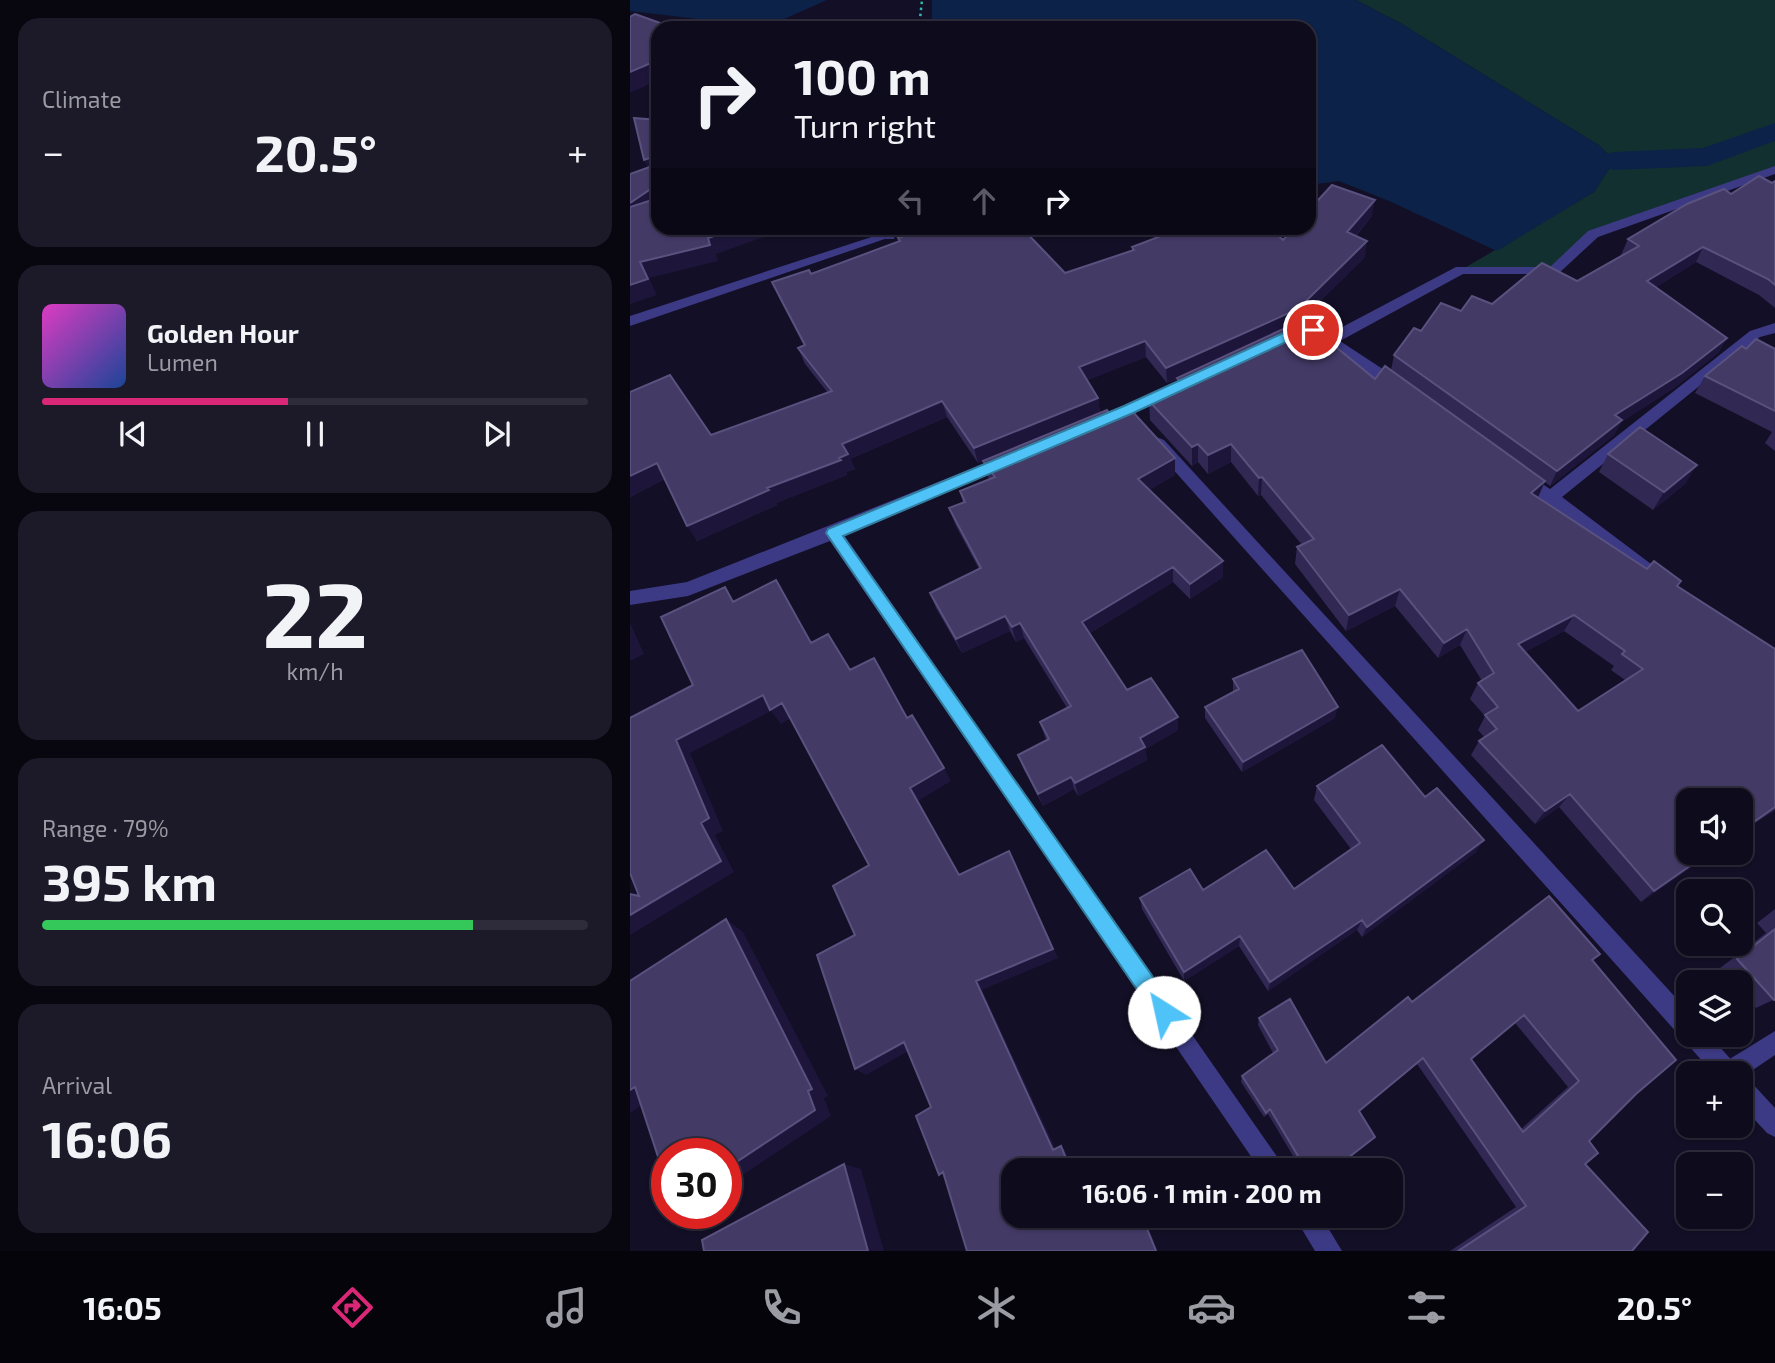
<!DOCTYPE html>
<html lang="en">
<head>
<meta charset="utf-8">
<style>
	:root { --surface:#0e0b1c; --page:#1c1929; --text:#f1f3f6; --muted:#9b9ba3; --line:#2e2b3b; --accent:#db2777 }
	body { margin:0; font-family:"Exo 2",sans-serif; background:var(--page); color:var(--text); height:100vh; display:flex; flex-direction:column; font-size:26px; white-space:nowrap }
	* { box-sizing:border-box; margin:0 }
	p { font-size:23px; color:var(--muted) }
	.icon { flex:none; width:38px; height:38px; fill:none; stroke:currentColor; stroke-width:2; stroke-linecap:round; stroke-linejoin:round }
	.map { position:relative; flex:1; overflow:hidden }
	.sheet { display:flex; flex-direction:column; gap:18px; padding:18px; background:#08060f; width:630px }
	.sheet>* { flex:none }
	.top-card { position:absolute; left:21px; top:21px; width:665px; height:214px; border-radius:21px; box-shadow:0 2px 5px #0004,0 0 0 2px var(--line); background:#0e0b1c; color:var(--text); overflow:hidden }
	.buttons { position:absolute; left:1046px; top:788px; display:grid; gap:14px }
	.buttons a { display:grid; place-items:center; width:77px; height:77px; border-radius:14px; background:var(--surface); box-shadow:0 2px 5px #0004,0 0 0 2px var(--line); font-size:35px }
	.speed { position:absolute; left:21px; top:1138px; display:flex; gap:14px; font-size:35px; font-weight:700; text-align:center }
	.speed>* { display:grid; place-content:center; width:91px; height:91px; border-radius:50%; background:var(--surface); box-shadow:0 2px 5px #0004,0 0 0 2px var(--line); line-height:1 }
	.speed .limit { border:10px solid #d22; background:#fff; color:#111 }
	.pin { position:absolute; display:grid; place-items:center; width:60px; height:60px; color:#fff; margin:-30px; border:4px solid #fff; border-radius:50%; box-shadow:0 2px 7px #0007 }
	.me { position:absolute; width:77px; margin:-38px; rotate:325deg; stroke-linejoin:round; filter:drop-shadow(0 0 5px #0008) }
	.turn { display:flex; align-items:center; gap:24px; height:147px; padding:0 28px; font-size:32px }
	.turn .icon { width:91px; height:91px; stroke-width:2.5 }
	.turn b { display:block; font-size:49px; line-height:60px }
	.lanes { display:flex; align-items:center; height:66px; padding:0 28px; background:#0003; justify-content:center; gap:35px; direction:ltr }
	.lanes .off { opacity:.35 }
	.big { font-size:52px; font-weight:700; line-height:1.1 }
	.sheet .tile { flex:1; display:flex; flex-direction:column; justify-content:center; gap:10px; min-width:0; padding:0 24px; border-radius:21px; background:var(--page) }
	.sheet .dial { align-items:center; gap:0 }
	.dial b { font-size:91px; line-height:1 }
	.song { display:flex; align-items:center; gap:21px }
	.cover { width:84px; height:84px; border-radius:10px; background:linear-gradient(135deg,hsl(310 70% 55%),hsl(220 70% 35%)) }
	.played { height:7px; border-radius:4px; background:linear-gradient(90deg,var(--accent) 45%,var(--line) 45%) }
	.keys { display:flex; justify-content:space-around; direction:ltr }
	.heat { display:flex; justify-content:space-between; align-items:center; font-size:38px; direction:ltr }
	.charge { height:10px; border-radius:5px; background:linear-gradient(90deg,#34c759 79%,var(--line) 0) }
	.trip { position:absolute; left:371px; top:1158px; width:402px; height:70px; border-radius:21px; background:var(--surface); box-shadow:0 2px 5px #0004,0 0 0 2px var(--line); font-weight:700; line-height:70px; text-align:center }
	.menu { display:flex; height:112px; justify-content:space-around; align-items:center; background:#06040b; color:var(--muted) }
	.menu .icon { width:49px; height:49px }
	.menu .selected { color:var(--accent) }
	.menu b { font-size:32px; color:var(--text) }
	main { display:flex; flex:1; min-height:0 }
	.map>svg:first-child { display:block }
	.green { fill:#12302f }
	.water { fill:#0c2248 }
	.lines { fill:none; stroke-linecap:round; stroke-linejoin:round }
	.canal { fill:#0c2248; fill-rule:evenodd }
	.path { stroke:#2fb8b0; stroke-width:2.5; stroke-dasharray:2.5 3.5; stroke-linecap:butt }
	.lane { fill:#3d3a85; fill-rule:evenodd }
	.street { fill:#3d3a85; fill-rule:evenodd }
	.wall { fill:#312854; fill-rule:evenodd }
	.shaded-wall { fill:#1d163a }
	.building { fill:#433a66; stroke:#5a527e; stroke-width:2; fill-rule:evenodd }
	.route { fill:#4fc3f7; stroke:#337fa1; stroke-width:2 }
</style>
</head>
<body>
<main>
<section class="sheet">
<div class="tile"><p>Climate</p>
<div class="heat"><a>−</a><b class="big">20.5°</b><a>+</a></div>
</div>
<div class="tile">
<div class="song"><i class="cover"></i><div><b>Golden Hour</b><p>Lumen</p></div></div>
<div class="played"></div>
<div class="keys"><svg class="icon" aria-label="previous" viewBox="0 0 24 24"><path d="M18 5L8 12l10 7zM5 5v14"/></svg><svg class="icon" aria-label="pause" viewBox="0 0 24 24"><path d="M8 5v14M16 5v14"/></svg><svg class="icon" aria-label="next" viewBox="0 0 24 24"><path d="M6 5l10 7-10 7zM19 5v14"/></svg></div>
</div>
<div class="tile dial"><b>22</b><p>km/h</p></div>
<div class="tile"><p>Range · 79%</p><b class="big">395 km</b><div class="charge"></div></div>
<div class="tile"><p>Arrival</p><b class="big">16:06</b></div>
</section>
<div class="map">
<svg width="1145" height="1251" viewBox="0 0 1145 1251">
	<rect width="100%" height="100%" fill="#130f26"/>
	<path class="green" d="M726,0H1145V170L963,234L923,271L831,270L964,192L984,161L970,146L770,23Z"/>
	<path class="water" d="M0,0H197L154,19L110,24L0,11Z
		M302,0H726L770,23L970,146L984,161L964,192L867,251L759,201L709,181L679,185V28H302Z"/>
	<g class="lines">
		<path class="canal" d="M1145,123V141L1077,166L984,170L974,167L969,161L974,155L984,152L1073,148Z"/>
		<path class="path" d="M289,28L292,0"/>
		<path class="lane" d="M1145,166V174L968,237L928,274H833L710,341L774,383V391H764L680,335L670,336L663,331L665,328L683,325L699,334L826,267H920L958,231Z
			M246,228H259L265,236L264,239H254Z
			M1145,323V333L1130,337L932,497L1025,567L1027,572L1025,577H1013L887,481L885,477L893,471L920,489L1120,331Z
			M1145,1031V1055L1111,1078V1073H1087L1090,1065Z"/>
		<path class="street" d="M269,228H287L0,326V316Z
			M552,380L557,381V389L465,430H455L452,426L455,422Z
			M529,438L534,440L1059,1012V1034H1078L1106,1065L1109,1073H1083L524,448L521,444L524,440Z
			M376,455L384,461L382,465L214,535L657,1171H631L200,541L58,596L0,605V591L57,582Z
			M1111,1077L1119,1080L1145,1108V1137L1137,1133L1111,1105Z
			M664,1216H691L712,1251H685Z"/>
	</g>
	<path class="wall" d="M1145,181V308L1129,295L1066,262L1026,287L1097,338L1088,353L1044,388L991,422L984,435L920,486L915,482L908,498L1017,569L1051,581L1047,587L1145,649V810L1111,832V800L1059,852H1083L1011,902L929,807L905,824L841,755L849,741L854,737L848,730L855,716L840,699L848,683L852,681L830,645L808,658L765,606L716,631L665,564L667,547L672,545L631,495L628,496L601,462L578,474L568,462L562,466L520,420L519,401L547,387V379L537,383L516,357L457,380L468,398L470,413L348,463L317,417L220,459L225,469L216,472L217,475L146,503L147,505L67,541L35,479L0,497V392L81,435L198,393L175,364L168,348L174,346L149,298L142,282L181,274L269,242L268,238L274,236L271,228H392L435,273L502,251V247L653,240L742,216L726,236L735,257L669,322L745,379L761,370L764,355L791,331L831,311L862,304L947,281L992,256L991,255L998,239L1101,194ZM934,631L984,666L981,670L995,680L948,711L895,652Z
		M1116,349H1145V451L1135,443L1142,432L1065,393L1075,376Z
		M484,420L545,458V475L519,490L593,561V577L560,599L543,582L460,633L497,690L548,717V730L515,749L517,760L448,796L444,789L413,806L393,768L388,755L416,740L410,722L437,708L394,638L386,642L380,631L332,653L306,608L300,593L349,569L325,524L319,508L333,503L330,491L359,480L353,461Z
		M978,454L1056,483L1023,510L969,472Z
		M603,679L705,718L612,772L575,718V707L603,692Z
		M687,786L795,797L846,852L732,937L727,930L638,991L609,946L554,981L512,909L510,898L573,890L664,889L721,849L684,800Z
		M1145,909V999L1126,1008L1111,992V982H1102L1090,968L1136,933L1127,923Z
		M962,960L1006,1094L959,1141L955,1164L1002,1251H820L886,1207L787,1064L729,1112L701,1171H672L638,1114L634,1117L611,1082L612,1076L643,1053L628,1025L629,1018L696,1063L782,1002ZM885,1023L938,1087L891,1129L841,1059Z"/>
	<path class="shaded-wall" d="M28,60V80L0,93V72Z
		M28,155V174L22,177L14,160Z
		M28,184V206L0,226V203Z
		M745,200L742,216L715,248L717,232Z
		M109,228H154V230L86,254L88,261L19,278L27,295L0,304V285L10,262Z
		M737,241L735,257L666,325L537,383L536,368Z
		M1073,247L1066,262L1010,297L1017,281Z
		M1097,338L1088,353L1044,388L991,422L984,435L920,486L927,471L985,415Z
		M515,341L516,357L451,383L449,367Z
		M468,398L470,413L348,463L344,448Z
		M312,401L317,417L220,459L225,469L216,472L217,475L146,503L137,488L209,458L212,444Z
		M568,444V462L562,466V447Z
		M601,444V462L578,474V455Z
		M545,458V475L509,496L508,479Z
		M27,463L37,478L0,497V476Z
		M1067,465L1056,483L1023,510L1034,492Z
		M632,477L631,495L628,496L629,478Z
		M915,481L907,499L901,493Z
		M139,490L147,505L67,541L57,526Z
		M593,561V577L560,599V584Z
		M543,567V582L455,636L452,622Z
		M146,580L156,597L191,659L181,643Z
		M770,589L765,606L716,631L719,615Z
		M944,615L934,631L880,660L888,644Z
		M375,616L380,631L332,653L326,639Z
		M0,623L14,654L0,661Z
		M390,623L394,638L386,642L382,627Z
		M837,629L830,645L808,658L814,643Z
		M133,695L152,703L163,717L151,724L141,711L60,753L93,831L85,835L104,872L0,935V915L71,823L46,740Z
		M708,707L705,718L612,772L613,762Z
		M548,717V730L515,749L517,760L448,796L445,783L510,738Z
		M314,768L321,781L288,801L336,886L280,788Z
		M441,777L444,789L413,806L408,794Z
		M940,794L929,807L905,824L915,811Z
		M1145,807V809L1111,832V831Z
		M854,840L846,852L732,937L737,927Z
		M379,851L428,958L352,990L428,1154L423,1150L346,981Z
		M1080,852H1083L1011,902L1024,891Z
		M96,919L113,932L198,1096L194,1098L201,1116L96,1186Z
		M732,920L727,930L638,991L640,982Z
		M610,936L609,946L554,981V972Z
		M274,1042L284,1048L236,1075L225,1069Z
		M5,1087L28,1094L0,1113V1090Z
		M431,1146L435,1150L444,1171H441Z
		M214,1164L231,1169L254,1251H238Z
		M512,1216H513L528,1251H526Z"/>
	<path class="building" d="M5,14L44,28H28V60L0,72V17Z
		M4,118L28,120V155L14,160Z
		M28,164V184L0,203V174Z
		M1129,176L1142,183L1145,181V285L1138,279L1073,247L1017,281L1097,338L1052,373L985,415L992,420L927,471L764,355L784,328L791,331L811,303L831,311L842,296L862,304L912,263L947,281L1009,246L998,239L1057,204L1094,189L1101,194Z
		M702,185L745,200L717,232L737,241L668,309L536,368L515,341L449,367L468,398L344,448L312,401L212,444L218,454L209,458L211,460L137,488L139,490L57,526L27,463L0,476V392L40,375L81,435L202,391L168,348L175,345L142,282L179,270L181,274L270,241L268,238L280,234L275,228H392L435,273L504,250L502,247L552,228H640L653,240L664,228H679V210Z
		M28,198V228H109L78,238L80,245L10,262L18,279L0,285V207Z
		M673,320L745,379L755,366L915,481L901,493L1017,569L1024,561L1051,581L1047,586L1145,649V807L1111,831V800H1059V852H1080L1024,891L940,794L915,811L849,741L867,729L855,715L868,707L848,683L864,673L837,629L814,643L770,589L719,615L667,547L684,539L632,477L629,478L601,444L578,455L568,444L562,447L519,401L552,384L547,378ZM944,615L995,651L992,654L1013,669L948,711L888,644Z
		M1126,339L1145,349V411L1075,376L1112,346L1116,349Z
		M477,410L484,420L502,411L545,458L508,479L593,561L560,584L543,567L452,622L497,690L521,678L548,717L510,738L515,747L445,783L441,777L408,794L388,755L419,739L410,722L441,706L390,623L382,627L375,616L326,639L300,593L351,568L319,508L335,502L330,491L365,477L353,461Z
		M1010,427L1067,465L1034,492L978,454Z
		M146,580L181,643L198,634L220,670L244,658L277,718L282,715L314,768L280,788L329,875L379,851L423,949L346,981L423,1150L431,1146L441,1171H383V1216H512L526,1251H337L313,1172L309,1175L286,1116L301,1107L274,1042L225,1069L187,955L225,935L203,886L239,865L152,703L140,710L133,695L46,740L79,818L71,823L91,861L0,915V894L9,896L0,873V718L63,685L31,617L95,587L103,602Z
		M672,650L708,707L613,762L575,707L609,689L603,679Z
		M752,745L795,797L807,788L854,840L737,927L732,920L640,982L610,936L554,972L510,898L560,869L573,890L636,850L664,889L730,843L687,786Z
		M919,896L970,954L962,960L1046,1060L1006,1094L959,1141L968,1153L955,1164L1018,1232L1002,1251H828L896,1206L793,1058L729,1111L745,1137L701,1171H677L640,1109L636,1113L612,1076L648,1050L629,1018L660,999L696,1063L778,997L782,1002ZM894,1015L949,1081L893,1132L841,1059Z
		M96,919L182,1089L178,1091L185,1110L96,1169V1153H37V1184L5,1087L0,1090V981Z
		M1145,929V999L1144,1000L1107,959Z
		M214,1164L238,1251H74L72,1240Z"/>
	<path class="route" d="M683,326L689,330L687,333L669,336L503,413L213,536L542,1004L544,1012L542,1019L534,1022L527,1019L196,533L198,529L494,406L662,329Z"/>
</svg>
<div class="buttons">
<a><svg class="icon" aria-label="sound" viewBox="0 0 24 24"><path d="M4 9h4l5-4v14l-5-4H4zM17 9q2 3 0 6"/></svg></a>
<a><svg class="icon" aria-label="search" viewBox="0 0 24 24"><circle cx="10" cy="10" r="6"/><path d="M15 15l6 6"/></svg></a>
<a><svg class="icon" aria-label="layers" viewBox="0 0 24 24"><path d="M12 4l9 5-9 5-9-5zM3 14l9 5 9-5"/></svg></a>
<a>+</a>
<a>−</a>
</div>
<div class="speed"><div class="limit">30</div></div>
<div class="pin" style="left:683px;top:330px;background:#d93025"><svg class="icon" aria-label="arrive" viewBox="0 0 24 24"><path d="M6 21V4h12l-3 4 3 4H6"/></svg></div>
<svg class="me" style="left:534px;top:1012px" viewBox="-20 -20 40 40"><circle r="19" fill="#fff"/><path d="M0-13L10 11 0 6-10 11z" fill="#4fc3f7"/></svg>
<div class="trip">16:06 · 1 min · 200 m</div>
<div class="top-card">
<div class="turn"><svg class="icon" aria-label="right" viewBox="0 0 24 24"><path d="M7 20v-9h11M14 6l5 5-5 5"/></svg><div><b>100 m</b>Turn right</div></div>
<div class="lanes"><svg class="icon off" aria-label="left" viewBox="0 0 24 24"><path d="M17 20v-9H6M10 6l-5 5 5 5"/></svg><svg class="icon off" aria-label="ahead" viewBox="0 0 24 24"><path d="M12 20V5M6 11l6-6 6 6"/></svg><svg class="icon" aria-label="right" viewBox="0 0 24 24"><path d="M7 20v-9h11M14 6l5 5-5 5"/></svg></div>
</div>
</div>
</main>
<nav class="menu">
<b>16:05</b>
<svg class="icon selected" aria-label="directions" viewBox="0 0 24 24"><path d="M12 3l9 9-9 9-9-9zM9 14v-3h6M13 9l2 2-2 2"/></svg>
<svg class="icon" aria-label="music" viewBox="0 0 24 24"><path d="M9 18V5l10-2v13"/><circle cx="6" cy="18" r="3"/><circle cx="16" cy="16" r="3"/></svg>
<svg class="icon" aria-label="phone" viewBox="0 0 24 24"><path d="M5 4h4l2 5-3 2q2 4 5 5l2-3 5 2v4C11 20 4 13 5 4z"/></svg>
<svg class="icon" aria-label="climate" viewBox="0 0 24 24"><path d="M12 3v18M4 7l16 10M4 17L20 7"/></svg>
<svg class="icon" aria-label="car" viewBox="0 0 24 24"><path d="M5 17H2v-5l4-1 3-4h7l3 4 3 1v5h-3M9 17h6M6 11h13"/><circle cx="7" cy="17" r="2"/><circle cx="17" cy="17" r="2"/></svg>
<svg class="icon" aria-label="filters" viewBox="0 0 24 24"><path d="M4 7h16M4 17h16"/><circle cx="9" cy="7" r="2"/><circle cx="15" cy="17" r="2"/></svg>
<b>20.5°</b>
</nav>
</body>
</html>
